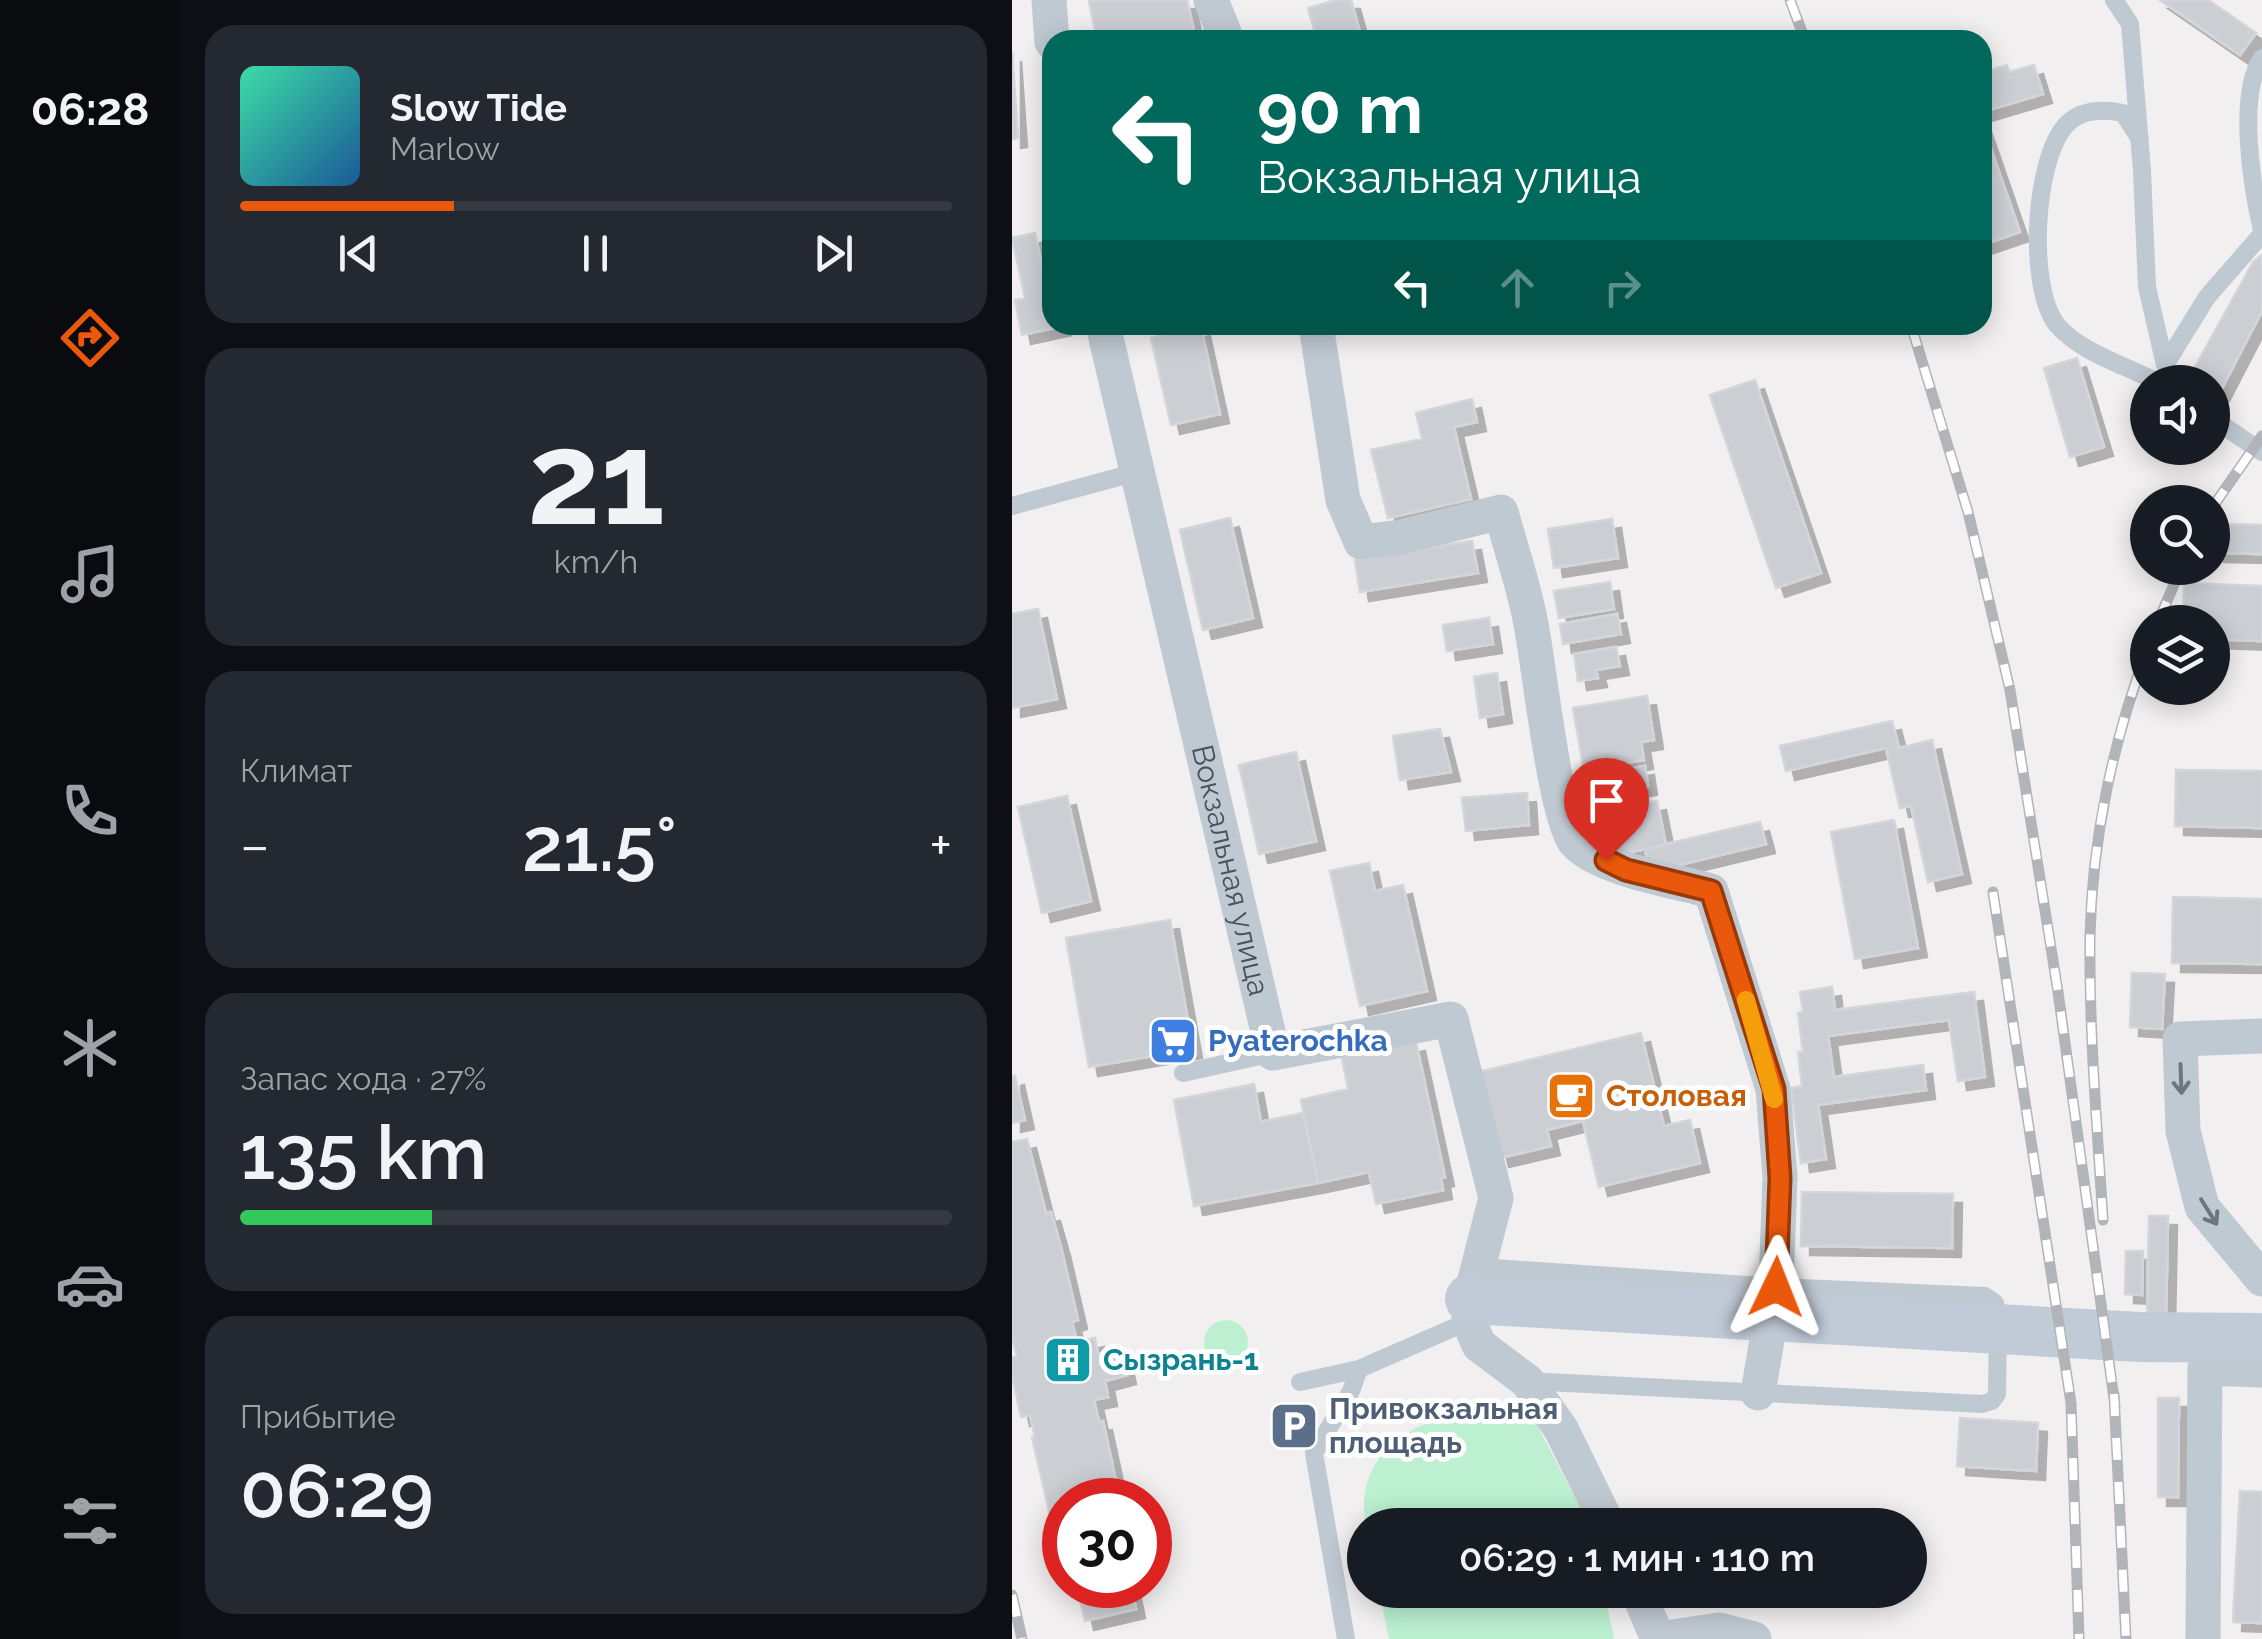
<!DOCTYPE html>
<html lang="ru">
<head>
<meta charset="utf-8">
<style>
	:root { --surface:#171b24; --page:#242831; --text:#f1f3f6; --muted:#9ea1a6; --line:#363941; --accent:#ea580c }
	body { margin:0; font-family:Raleway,sans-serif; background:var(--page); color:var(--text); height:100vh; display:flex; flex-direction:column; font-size:38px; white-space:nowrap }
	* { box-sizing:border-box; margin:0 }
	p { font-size:32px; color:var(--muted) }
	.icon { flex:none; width:55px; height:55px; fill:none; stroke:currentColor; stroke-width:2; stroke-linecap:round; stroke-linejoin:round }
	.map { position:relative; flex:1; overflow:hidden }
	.details { display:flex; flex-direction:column; gap:25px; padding:25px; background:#0d0f14; width:832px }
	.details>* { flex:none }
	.top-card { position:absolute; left:30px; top:30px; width:950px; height:305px; border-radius:30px; box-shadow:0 5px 25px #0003; background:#00695c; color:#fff; overflow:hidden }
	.controls { position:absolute; left:1118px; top:365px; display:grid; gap:20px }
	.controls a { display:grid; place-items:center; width:100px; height:100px; border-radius:50%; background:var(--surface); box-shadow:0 5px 25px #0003; font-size:50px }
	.speed { position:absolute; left:30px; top:1478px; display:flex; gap:20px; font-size:50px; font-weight:700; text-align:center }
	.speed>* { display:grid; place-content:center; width:130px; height:130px; border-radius:50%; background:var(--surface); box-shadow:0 5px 25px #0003; line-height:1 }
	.speed .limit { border:15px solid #d22; background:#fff; color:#111 }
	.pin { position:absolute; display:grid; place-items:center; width:85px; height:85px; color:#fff; margin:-102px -42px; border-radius:50% 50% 50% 0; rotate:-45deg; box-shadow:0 0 10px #0007 }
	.pin .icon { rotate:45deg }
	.me { position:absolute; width:110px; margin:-55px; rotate:2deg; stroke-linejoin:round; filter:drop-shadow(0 0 8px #0008) }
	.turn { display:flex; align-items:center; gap:35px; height:210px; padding:0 50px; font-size:45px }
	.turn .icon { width:130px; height:130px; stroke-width:2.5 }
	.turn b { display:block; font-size:70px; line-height:85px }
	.lanes { display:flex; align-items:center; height:95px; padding:0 50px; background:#0003; justify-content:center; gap:50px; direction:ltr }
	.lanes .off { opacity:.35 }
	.big { font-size:75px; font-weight:600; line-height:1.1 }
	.details .tile { flex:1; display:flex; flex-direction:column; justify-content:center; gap:15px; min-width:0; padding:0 35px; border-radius:30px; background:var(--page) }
	.details .dial { align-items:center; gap:0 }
	.dial b { font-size:130px; line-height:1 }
	.song { display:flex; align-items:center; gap:30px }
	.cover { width:120px; height:120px; border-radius:15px; background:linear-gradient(135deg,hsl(160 70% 55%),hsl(210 70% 35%)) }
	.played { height:10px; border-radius:5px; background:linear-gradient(90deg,var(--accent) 30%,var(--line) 30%) }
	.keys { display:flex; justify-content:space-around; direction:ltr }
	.heat { display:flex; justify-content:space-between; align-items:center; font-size:55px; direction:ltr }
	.charge { height:15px; border-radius:8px; background:linear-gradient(90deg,#34c759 27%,var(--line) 0) }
	.trip { position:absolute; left:335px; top:1508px; width:580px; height:100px; border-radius:50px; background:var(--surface); box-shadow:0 5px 25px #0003; font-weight:600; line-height:100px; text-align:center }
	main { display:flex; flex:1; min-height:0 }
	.tabs { display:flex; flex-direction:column; width:180px; justify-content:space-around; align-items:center; background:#090b0e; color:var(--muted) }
	.tabs .icon { width:70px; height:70px }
	.tabs .on { color:var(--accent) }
	.tabs b { font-size:45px; color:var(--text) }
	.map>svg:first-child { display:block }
	.green { fill:#bcf0d1 }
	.building { fill:#cbced3; stroke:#d3d5da; stroke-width:2.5; filter:url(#shadow) }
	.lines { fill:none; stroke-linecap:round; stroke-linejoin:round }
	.lane { stroke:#bfc9d1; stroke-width:18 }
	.street { stroke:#bfc9d1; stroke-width:35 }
	.secondary { stroke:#c1cbd8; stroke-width:50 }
	.rail-casing { stroke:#b1b4b9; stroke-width:11 }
	.rail { stroke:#fff; stroke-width:8; stroke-dasharray:22; stroke-linecap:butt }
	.oneway { stroke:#6a7680 }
	.route-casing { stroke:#983908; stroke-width:25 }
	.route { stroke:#ea580c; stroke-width:18 }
	.slow { stroke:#f59e0b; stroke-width:18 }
	.labels { text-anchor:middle; stroke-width:10; stroke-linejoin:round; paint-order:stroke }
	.street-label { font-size:30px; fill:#46525d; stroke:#fff }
	.shop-label { font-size:30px; font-weight:bold; fill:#366cbe; stroke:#fff; text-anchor:start }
	.food-label { font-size:30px; font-weight:bold; fill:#c56008; stroke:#fff; text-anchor:start }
	.culture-label { font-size:30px; font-weight:bold; fill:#0d838f; stroke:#fff; text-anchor:start }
	.service-label { font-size:30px; font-weight:bold; fill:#4e5e75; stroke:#fff; text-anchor:start }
</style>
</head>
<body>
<main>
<nav class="tabs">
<b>06:28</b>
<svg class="icon on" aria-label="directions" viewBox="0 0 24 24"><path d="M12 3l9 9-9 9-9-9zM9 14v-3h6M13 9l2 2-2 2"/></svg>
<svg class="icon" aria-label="music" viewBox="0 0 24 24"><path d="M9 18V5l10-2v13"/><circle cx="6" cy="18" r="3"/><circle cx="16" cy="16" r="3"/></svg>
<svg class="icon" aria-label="phone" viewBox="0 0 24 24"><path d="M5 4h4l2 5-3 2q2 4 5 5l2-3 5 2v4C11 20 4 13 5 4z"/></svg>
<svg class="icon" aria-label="climate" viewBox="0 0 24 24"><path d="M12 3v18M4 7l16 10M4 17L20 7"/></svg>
<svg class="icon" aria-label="car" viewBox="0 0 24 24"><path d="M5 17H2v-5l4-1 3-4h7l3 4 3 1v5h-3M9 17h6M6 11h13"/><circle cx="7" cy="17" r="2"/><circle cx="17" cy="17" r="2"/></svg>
<svg class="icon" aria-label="filters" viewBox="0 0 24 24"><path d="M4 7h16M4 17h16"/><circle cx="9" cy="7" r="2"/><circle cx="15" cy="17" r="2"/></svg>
</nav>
<section class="details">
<div class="tile">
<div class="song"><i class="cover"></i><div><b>Slow Tide</b><p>Marlow</p></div></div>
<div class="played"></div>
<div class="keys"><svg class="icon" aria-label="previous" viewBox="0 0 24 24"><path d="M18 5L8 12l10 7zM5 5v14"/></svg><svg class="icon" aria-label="pause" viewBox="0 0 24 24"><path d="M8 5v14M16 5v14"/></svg><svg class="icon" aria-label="next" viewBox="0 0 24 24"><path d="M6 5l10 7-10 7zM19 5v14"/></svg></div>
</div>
<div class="tile dial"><b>21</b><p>km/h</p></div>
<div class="tile"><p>Климат</p>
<div class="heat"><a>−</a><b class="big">21.5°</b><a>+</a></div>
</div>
<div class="tile"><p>Запас хода · 27%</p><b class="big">135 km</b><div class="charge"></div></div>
<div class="tile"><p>Прибытие</p><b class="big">06:29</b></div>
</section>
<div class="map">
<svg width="1250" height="1639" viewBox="0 0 1250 1639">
	<defs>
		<filter id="shadow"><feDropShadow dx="9" dy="9" stdDeviation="0" flood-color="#0004"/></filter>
	</defs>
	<rect width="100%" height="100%" fill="#f1efef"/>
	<path class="green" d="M192 1342a22 22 0 1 1 44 0a22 22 0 1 1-44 0Z
		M440,1418L525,1425L577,1525H354C342,1468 385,1424 440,1418Z
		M367,1590H592L602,1639H377Z"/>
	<path class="building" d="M83,0H175L184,40H85L77,1Z
		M324,0H339L350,40H305L296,8Z
		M1148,0H1196L1244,33L1228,55Z
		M0,52L6,138L0,139Z
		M995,65L997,72L1022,65L1031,94L970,112V80L978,78L976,71Z
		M970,123L1008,232L970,245Z
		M23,233L35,290L40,288V325L51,326L10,335L3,300L13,298L0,238Z
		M1250,255V311L1208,392L1200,388V382H1190L1178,376L1241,262Z
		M189,327L208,414L159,425L139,338Z
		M1065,358L1092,447L1058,457L1032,368Z
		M743,380L809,573L764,588L698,395Z
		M460,399L465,422L442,427L459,499L376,518L359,450L410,439L404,413Z
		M218,518L241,618L191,630L168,530Z
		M600,519L606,558L542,568L536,529Z
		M1204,524L1250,525V554L1203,553Z
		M460,541L466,573L348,592L343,560Z
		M598,582L602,609L547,618L542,591Z
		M1172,583L1250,586V641L1200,639V622H1171Z
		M26,609L45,699L0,708V614Z
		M605,614L609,634L551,644L548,624Z
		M477,618L481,644L435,651L431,625Z
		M604,647L608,666L584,670L586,678L566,681L562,654Z
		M485,673L491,714L468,718L462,677Z
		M635,696L642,740L629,742L632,760L572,770L561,708Z
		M880,721L887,748L920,740L950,874L916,882L899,806L888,808L874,748L774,771L768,746Z
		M428,729L439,772L388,780L381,736Z
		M284,752L304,841L247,854L227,765Z
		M633,766L636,786L582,794L579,775Z
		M1164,770L1250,771V828L1163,826Z
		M515,793L517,825L454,831L450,798Z
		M55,796L79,901L30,913L6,807Z
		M645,801L654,845L593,857L584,813Z
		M882,820L906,948L843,959L819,832Z
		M748,822L754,844L638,872L633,849Z
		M357,863L363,891L391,885L415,991L348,1006L318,871Z
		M1161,897L1250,899V964L1160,963Z
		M158,920L181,1049L77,1067L54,938Z
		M1120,973L1153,974L1150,1029L1118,1027Z
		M820,987L823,1010L962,992L973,1077L946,1081L937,1020L816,1036L822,1077L911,1065L914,1090L806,1105L814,1159L789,1163L779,1088L790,1086L786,1052H791L786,1013L791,1012L788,992Z
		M629,1033L652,1126L678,1120L688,1163L587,1187L571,1121L535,1130L539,1146L488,1158L467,1072Z
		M404,1042L433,1177L429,1178L431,1190L364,1204L357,1172L306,1183L289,1100L336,1089L330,1058Z
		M3,1076L13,1120L0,1123V1077Z
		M242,1084L249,1122L291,1113L306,1183L182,1206L162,1100Z
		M15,1139L34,1213L39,1212L49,1247L66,1320L60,1322L65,1342L83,1338L86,1354L109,1349L115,1375L93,1381L96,1397L82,1400L87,1422L91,1421L108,1500H52V1579L40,1514L38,1515L20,1437H23L18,1415L9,1417L0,1375V1357L5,1356L0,1337V1142Z
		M790,1192L941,1194L940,1248L789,1246Z
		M1137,1216H1156L1154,1317H1135Z
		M1114,1251H1131L1130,1295L1113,1294Z
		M1146,1398H1167L1166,1497H1146Z
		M948,1418L1026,1423L1024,1471L945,1466Z
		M1228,1491L1250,1492V1623L1221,1622Z
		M54,1585H119L124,1609L73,1621L65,1587L55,1589Z"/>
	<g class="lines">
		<path class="lane" d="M1102,0L1118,24L1130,171L1135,287L1153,365L1162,382
			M1250,58C1225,94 1240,188 1250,230
			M1128,139L1111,113C1091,109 1069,109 1054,125C1022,160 1015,287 1045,325C1069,353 1113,365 1145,382
			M1153,365L1195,297L1250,234
			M1200,418L1250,452
			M0,506L125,472
			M171,1073L261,1053
			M466,1267L764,1287L973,1296L983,1303L986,1314L985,1394L980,1401L970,1404L515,1381
			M288,1382L347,1369L457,1321
			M334,1639L302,1453L339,1391L347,1369"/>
		<g class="street">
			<path d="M37,0L40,42"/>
			<path d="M199,0L215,40"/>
			<path id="s1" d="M91,325L261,1053L439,1019L484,1198L458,1299L457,1321L467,1345L515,1381L549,1429L596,1525"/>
			<path d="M304,325L331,500L349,542L389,537L489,512C499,549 512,586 519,624C527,665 543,816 563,842C586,869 664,881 699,891L761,1089L768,1177L764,1287L746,1393"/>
			<path d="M1250,1036L1168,1039L1171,1131L1190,1207L1250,1279"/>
			<path d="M625,1590L646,1639L707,1630L742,1639"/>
			<path d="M1191,1639L1193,1368L1250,1370"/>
		</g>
		<path class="secondary" d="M458,1299L1127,1337L1250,1338"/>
		<g class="rail-casing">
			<path id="rail" d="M778,0L793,40
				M899,325L956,512L998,690L1046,992L1103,1406
				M1200,508L1250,436
				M1146,622L1169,568
				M981,892L1059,1403L1067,1639
				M1091,1220C1085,1125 1077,1031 1078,936C1080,840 1101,740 1135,651
				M1102,1394L1114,1639
				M0,1595L10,1639"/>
		</g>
		<use href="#rail" class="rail"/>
	</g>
	<defs><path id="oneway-shaft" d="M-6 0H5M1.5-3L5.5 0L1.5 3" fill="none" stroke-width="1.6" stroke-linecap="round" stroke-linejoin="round" transform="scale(2.5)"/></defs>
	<g class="oneway">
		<use href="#oneway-shaft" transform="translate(1169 1079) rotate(88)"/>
		<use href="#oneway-shaft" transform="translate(1197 1212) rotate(58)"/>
	</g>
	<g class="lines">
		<g class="route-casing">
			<path id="route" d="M594,860L614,870L699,891L762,1089L768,1178L764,1287"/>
		</g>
		<use href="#route" class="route"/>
		<path class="slow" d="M734,1000L762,1099"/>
	</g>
	<defs>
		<g id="supermarket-square" transform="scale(2.5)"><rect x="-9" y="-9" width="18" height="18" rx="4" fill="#3f7fe0" stroke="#fff"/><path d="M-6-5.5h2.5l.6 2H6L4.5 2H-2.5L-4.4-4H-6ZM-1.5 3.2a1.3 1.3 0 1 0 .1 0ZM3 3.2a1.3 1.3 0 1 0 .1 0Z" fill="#fff"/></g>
		<g id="cafe-square" transform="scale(2.5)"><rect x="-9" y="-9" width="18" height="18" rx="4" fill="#e8710a" stroke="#fff"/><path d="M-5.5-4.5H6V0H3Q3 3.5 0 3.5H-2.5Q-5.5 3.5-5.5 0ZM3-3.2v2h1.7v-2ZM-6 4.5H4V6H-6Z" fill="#fff"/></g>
		<g id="building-square" transform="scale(2.5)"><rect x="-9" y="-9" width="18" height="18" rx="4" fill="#0f9aa8" stroke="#fff"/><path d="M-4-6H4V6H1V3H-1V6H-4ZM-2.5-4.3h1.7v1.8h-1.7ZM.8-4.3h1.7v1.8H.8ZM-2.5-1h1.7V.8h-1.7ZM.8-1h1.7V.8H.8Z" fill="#fff"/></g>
		<g id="parking-square" transform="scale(2.5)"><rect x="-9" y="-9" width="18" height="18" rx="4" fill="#5c6f8a" stroke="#fff"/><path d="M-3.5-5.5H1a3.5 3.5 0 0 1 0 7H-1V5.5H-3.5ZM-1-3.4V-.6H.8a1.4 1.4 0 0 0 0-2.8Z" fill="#fff"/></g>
	</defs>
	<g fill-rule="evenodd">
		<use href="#supermarket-square" x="161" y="1041"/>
		<use href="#cafe-square" x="559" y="1096"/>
		<use href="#building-square" x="56" y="1360"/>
		<use href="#parking-square" x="282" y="1426"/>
	</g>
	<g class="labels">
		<g class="street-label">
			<text dy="10" stroke="none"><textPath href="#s1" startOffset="560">Вокзальная улица</textPath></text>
		</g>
		<g class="shop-label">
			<text x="196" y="1051">Pyaterochka</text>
		</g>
		<g class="food-label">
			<text x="594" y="1106">Столовая</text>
		</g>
		<g class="culture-label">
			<text x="91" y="1370">Сызрань-1</text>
		</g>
		<g class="service-label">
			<text x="317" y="1419">Привокзальная<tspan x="317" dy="34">площадь</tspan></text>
		</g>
	</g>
</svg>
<div class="controls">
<a><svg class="icon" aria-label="sound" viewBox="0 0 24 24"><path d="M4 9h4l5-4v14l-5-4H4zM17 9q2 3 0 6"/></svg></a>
<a><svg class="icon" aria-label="search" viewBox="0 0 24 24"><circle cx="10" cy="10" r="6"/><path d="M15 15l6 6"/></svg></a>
<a><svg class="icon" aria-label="layers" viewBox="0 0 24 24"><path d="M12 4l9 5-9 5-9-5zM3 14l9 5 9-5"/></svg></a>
</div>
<div class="speed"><div class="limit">30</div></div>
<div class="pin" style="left:594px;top:860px;background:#d93025"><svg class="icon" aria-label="arrive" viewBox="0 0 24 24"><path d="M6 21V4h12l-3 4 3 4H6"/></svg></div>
<svg class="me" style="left:764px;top:1287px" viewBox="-20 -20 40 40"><path d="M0-17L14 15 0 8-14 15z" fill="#ea580c" stroke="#fff" stroke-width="4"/></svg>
<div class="trip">06:29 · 1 мин · 110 m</div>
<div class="top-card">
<div class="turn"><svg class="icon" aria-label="left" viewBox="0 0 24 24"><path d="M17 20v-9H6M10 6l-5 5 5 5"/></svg><div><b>90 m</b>Вокзальная улица</div></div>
<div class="lanes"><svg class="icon" aria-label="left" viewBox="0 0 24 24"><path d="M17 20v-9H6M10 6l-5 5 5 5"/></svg><svg class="icon off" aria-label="ahead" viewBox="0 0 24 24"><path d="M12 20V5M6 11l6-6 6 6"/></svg><svg class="icon off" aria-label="right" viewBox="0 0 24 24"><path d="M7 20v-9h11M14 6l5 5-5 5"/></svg></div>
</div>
</div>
</main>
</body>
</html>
